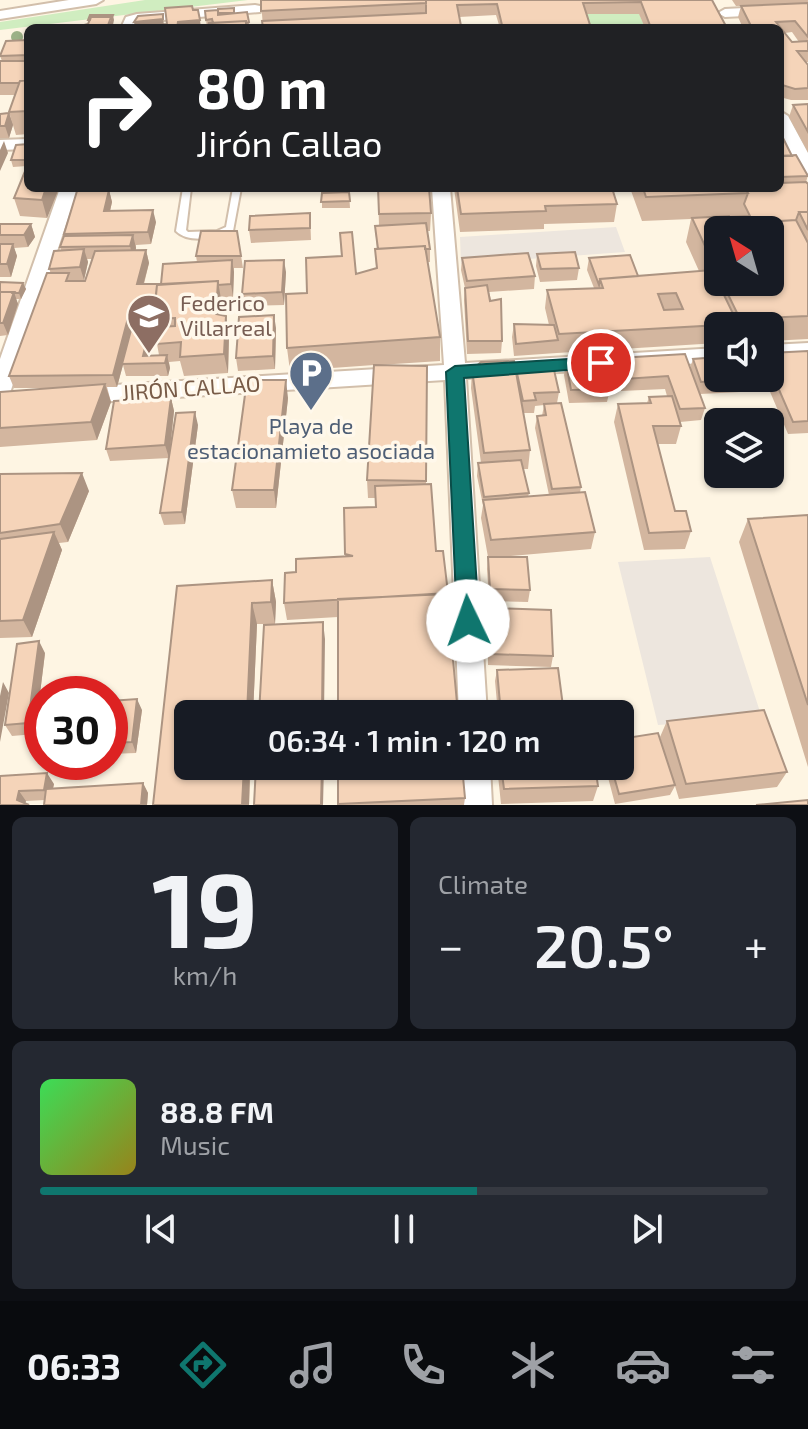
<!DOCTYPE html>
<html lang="en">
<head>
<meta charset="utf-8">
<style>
	:root { --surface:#171b24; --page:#242831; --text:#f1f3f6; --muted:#9ea1a6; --line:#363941; --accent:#0f766e }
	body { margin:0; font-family:"Exo 2",sans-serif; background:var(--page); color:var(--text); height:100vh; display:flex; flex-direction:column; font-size:30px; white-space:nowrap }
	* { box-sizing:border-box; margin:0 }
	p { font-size:26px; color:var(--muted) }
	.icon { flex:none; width:44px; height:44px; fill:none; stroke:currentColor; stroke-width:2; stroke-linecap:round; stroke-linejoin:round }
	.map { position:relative; height:805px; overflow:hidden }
	.details { display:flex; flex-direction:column; gap:12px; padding:12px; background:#0d0f14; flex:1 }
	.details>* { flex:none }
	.top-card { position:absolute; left:24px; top:24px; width:760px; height:168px; border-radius:12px; box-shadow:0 2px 6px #0004; background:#202124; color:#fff; overflow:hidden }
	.needle { width:52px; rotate:323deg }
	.fabs { position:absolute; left:704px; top:216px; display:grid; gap:16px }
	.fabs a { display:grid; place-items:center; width:80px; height:80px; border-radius:12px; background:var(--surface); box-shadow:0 2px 6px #0004; font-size:40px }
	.speed { position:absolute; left:24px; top:676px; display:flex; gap:16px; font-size:40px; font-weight:700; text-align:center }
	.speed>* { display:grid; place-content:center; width:104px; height:104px; border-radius:50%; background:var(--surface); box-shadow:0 2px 6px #0004; line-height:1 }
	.speed .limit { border:12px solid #d22; background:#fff; color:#111 }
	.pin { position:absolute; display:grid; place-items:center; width:68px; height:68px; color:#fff; margin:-34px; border:4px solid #fff; border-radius:50%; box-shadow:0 2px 8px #0007 }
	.me { position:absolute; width:88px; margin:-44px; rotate:357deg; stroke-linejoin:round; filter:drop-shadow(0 0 6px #0008) }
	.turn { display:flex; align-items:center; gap:28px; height:168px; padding:0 40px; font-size:36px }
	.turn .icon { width:104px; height:104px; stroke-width:2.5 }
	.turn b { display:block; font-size:56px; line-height:68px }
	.big { font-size:60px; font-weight:600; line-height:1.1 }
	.details .card { flex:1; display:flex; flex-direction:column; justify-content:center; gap:12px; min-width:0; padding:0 28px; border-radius:12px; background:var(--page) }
	.details .dial { align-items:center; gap:0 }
	.dial b { font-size:104px; line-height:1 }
	.song { display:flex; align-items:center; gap:24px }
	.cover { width:96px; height:96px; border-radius:12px; background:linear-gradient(135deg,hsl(130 70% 55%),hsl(50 70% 35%)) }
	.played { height:8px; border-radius:4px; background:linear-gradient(90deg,var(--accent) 60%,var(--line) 60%) }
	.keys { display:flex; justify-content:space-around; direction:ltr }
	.heat { display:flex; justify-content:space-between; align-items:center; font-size:44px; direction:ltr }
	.details .tiles { flex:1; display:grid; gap:12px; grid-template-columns:1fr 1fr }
	.card:last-child { grid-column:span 2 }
	.trip { position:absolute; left:174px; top:700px; width:460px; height:80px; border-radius:12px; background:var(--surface); box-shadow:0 2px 6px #0004; font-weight:600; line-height:80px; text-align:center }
	.tabs { display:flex; height:128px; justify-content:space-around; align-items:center; background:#090b0e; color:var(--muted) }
	.tabs .icon { width:56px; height:56px }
	.tabs .on { color:var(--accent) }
	.tabs b { font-size:36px; color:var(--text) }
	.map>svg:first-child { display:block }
	.industrial { fill:#ede6de }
	.green { fill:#d0edc0 }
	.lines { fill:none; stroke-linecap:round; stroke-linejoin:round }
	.lane-casing { stroke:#d2bfab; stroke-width:4 }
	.street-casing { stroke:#d2bfab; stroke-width:4 }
	.lane { fill:#fff; fill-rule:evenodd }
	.street { fill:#fff; fill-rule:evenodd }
	.tree { fill:#9cb187 }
	.wall { fill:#d3b69f; fill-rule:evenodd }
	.shaded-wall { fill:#ac9482 }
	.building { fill:#f5d4b9; stroke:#ac9482; stroke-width:2; fill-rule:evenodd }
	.route { fill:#0f766e; stroke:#0a4d48; stroke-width:2 }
	.labels { text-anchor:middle; stroke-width:7; stroke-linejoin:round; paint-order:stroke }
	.education-label { font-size:22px; fill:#785e54; stroke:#fff8eb; text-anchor:start }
	.street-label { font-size:22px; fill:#785b47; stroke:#fff8eb }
	.service-label { font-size:22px; fill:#4e5e75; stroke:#fff8eb }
</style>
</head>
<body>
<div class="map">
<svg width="808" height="805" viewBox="0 0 808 805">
	<rect width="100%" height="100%" fill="#fef5e3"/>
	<path class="industrial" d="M616,227L625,252L461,264L460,237Z
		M710,557L762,718L658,725L618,562Z"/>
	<path class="green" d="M145,0H248L0,30V22Z
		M639,13L645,28H586L581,14Z"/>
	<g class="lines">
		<g class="lane-casing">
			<path id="lane" d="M183,188H191L186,230L188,232L217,231L226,227L233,188H241L233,231C218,238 189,244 176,231Z"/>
		</g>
		<g class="street-casing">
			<path id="street" d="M69,0H103L96,4L0,19V11Z
				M255,5L260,6V12L139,22L135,28H121L126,17L137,14Z
				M808,5V13L725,17L718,13L725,9Z
				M780,111L788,116L808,153V174L799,169L780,132Z
				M28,139V149L0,150V140Z
				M60,188H78L11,390L8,396L0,398V359Z
				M432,188H450L465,363L718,348V362L466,378L487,714H459L445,380L81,403L73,401L70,395L73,389L81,387L444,365Z
				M808,343V357L770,359V345Z
				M460,766H490L492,805H462Z"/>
		</g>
		<use href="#lane" class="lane"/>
		<use href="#street" class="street"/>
	</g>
	<circle class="tree" cx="17" cy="37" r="6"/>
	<path class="wall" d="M261,0H712L727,28H645L639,14H586L591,28H263ZM496,15L499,25L461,26L459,17Z
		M732,0H808V62H806L808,65V100H791L780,97V28H743L738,17L741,6L798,4L736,6ZM792,32L799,42H792L785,33Z
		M205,11L234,13L247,12L250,28H207Z
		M28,39V134L16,135L9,112L15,95H0V61H2L0,56Z
		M808,104V152L789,117L793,105Z
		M9,113L13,125L9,138H0V114Z
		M780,132L792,156L808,175L806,182L808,184V339L770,341V326H718V343L557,353L514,356L512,337L514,324L549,325L545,308L547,290L594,288L587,270L589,258L638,276L699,271L686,242L691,219L642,221L630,188H780ZM718,230L770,282H718Z
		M28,144V188H59L47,218L20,216L14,198L27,166L13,167L11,160Z
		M85,188H121V190H109L112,202L110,211L156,222L151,244L136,245V251L146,250L149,263L144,284H161L197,262L196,256L237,231L243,268H234L233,297L221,298L220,315L229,335L228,373L184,376L180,361L169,362L170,368L168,376H126L123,365L117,387H107L111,402L97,440L0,447V392L56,388H14L9,376L51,273L49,269L61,250L60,247L65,236L64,234L85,190ZM87,259H92L85,281H71L84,280L88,262ZM155,329L157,336V344L159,355H149Z
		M259,188H288V190L259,191Z
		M330,188H347V192H349L350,208H322V193L330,192Z
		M378,188L431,213L430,231H427L430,249V262H427L440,337V361L379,365L427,366L426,484L436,551L448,593L458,714L338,617L287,620L284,603L296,572L345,556L344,508L376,507L375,498H368L367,480L374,365L290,371L287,348L307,293L341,256L340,233L356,274L376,268L375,249H377L375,226H379Z
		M454,188H612L617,204L614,222L544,224V229L460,232Z
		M310,213L311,240L251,243L249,230Z
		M0,224H31L35,237L28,247L14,248L17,256L11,277H0Z
		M537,254L579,268L577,280L540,282L536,266Z
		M462,258L535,276L534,289L489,292L502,341L501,353L467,354L464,300L465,288L461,270Z
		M286,272L284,305L244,306L242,294Z
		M0,282L23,283L26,289L21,299H16L18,304L8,335L0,336Z
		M276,328L275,369L238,371L236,358Z
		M808,351V433L788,434L765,380L761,391L700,394L705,408L701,420L680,422L681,426L676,444H657L675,511L691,531L685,549L644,550L614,422L618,404L647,403L649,397L667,396L665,389L621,391L615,370L618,358L690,368L693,359L718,378H770V353Z
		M566,362L610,389L607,402L569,403L564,375Z
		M515,364L559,392L557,403L581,487L580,493L595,532L591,549L500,557L530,590L528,602L489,601L487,569L488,557L481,518L483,505L477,476L478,463H481L471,388L472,370ZM544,405L542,416H537L535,428L549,495L528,497L529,493L523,469H528L530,450L523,413H534L535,406Z
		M171,398L174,411L169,458L110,461L106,449Z
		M288,398L276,508H236L232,490Z
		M198,425L185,524L164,525L160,513Z
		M0,474L89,491L68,542L59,543L62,550L32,637L0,638Z
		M808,515V767L739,542L748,519Z
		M272,580L276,602L275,624H257L249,805H153L177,586Z
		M489,608L553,656L551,667L488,665V620Z
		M45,653L35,734L12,736L5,725Z
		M497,670L564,714H498L495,681Z
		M110,701L142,710L136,753L110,754Z
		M667,721L787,772L777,787L679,799L675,786L670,795L615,804L605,766H620L672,778L660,737Z
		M338,766L465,798L464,805H338Z
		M497,766H595L598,786L593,801L501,804Z
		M0,776L54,784L53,789L143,783L148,793L147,805H44L45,800L26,801L0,805Z"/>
	<path class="shaded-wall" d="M113,15L114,20L113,25V28H107Z
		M163,19L164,25L135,28L134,22Z
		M200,20L201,28H177L178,22Z
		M9,113L13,125L9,138L5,126Z
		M4,141L8,153L0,171V150Z
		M46,188H59L47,218L42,200Z
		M109,190L112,202L107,224L104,211Z
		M153,210L156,222L151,244L148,232Z
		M31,224L35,237L28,247L24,235Z
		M133,235L136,248L133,259L130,246Z
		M13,244L17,256L11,277L7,264Z
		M84,249L88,262L84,280L80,267Z
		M146,250L149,263L140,297L137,284Z
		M232,260L234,272L233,297L231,284Z
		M284,260L286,272L284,305L282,292Z
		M218,281L221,299L220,333L216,314Z
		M23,283L26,289L21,299L19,293Z
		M160,284L153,319L155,329L148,364L143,356Z
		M14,292L18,304L8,335L3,323Z
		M274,315L276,328L275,369L273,356Z
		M226,316L229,335L228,373L224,354Z
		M128,318L132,331L117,387L113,375Z
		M167,355L170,368L168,376L165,363Z
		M286,380L288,398L276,508L274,490Z
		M105,384L111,402L97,440L91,422Z
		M171,398L174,411L169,458L165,445Z
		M195,412L198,425L185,524L182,512Z
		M82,473L89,491L68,542L60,524Z
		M54,532L62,550L32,637L23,620Z
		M272,580L276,602L275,624L271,602Z
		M252,603L257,624L253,714H247Z
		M323,622L325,639L324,714H322Z
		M39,641L45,653L35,734L28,723Z
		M3,682L9,693L0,742V696Z
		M137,699L142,710L136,753L132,742Z
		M244,766H250L249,805H242Z
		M322,766H324L323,805H321Z
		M47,773L54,784L50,800L44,790Z
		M143,783L148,793L147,805H141Z
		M19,791L26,801L25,805L17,800Z"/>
	<path class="building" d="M261,0H426V3L261,11Z
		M426,0H712L727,28H651L641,2L583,3L591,28H263L262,21L426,13ZM497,4L502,25L461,26L457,5Z
		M808,3V37L795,21L776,22L792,42L808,41V51H797L808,65V88L795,89L782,85L780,80V28H752L741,6Z
		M192,6L193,10H198L200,20L178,22L177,28H132L133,25L167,24L165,8Z
		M234,8V13H218V9Z
		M218,10V15L247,12L249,22L246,23V21L213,23L212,19L206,20L205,11Z
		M163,14V19L134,22L138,16Z
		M90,15H113L111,19V17H91L90,20H88Z
		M91,17H111L107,28H73L88,24Z
		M246,21V28H208L209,23Z
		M60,26V28H38V27Z
		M28,40V55L0,56L6,41Z
		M0,61H28V80L20,81L19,83H0Z
		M28,80V111L9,112L20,81Z
		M808,104V132L793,105Z
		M9,113L5,126H0V114Z
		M780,132L792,156H780Z
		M28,144V160H11L16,145Z
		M796,155L808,176L780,177V156Z
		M28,164V188H46L42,200L14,198Z
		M806,182L808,184V212H799L796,220L732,224L729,217L750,216L744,204L748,193L745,188H780V183Z
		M378,188H429L431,213L379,214Z
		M457,188H612L617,204L545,206L546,211L461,214Z
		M643,188H745L748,193L646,197Z
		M109,190L104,211L153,210L148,232L64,234L77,191Z
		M349,192L350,201L321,202L322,193Z
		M799,212H808V230Z
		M310,213V228L249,230L250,216Z
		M729,216L732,224L796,220L808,243V316L740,319L722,282H770V230H718V274L692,218Z
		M426,223L430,249H425V246L378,249L375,226Z
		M0,224H31L24,235H0Z
		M201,231H237L241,256H196Z
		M352,232L356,274L377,268L375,249L425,246L440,337L287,348L286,294L307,293L306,258L342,256L340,233Z
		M133,235L130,246L60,247L64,236Z
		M0,244H13L7,264H0Z
		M84,249L80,267L49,269L54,251Z
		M146,250L137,284H160L157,285L155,306L143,356L167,355L165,363L122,364L131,330H140L143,318H128L113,375L9,376L47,273H69L66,281H85L95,251Z
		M575,252L579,268L541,269L537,254Z
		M528,253L535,276L467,281L462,258Z
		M630,255L638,276L600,279L599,285L589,258Z
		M232,260L231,284L218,285V281L161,284L163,264Z
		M284,260L282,292L242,294L245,261Z
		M712,270L738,324L559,334L547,290L603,288L600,279ZM676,293L683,309L664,310L658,294Z
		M218,281L216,314L226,316L224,354L180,357L181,342L157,344L158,327L175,326V318L153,319L157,285Z
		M0,282L23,283L19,293H13L14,292H0Z
		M487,285L490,301L501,299L502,341H468L465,288Z
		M0,292H14L3,323H0Z
		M274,315L273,356L236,358L239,317Z
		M514,324L554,325L558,340L516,344Z
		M808,351V421L793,422L770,369V353Z
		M685,354L705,408L680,409L668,376L624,379L618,358Z
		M718,357V378H765L701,382L693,359Z
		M514,361L530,450L484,453L472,370L481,362Z
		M552,361L559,392L534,393L536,400L523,401L515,364Z
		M603,361L610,389L571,390L566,362Z
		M374,365L427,366L426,481L367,480Z
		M247,380H286L274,490H232Z
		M105,384L91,422L0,428V392Z
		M672,396L681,426H653L675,511H686L691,531L649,533L618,404L651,403L649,397Z
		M171,398L165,445L106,449L114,401Z
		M561,403L581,487L552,489L537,416L546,415L544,404Z
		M195,412L182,512L160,513L176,413Z
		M521,460L529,493L484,497L478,463Z
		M82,473L60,524L0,533V474Z
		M431,484L436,551H443L448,593L284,603L285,573L296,572V559L353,556L345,554L344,508L376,507L375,486Z
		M585,492L595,532L491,540L483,500Z
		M808,515V705L748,519Z
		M54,532L23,620L0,621V539Z
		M488,557H527L530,590L490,589Z
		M272,580L271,602L252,603L247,714H188V766H244L242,805H153L177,586Z
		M447,594L458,714H338V599Z
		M489,608L551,610L553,656L490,654Z
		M323,622L322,714H259L264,625Z
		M39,641L28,723L5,725L17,644Z
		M558,668L564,714H501L497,670Z
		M137,699L132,742L110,743V701Z
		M764,710L787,772L686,784L667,721Z
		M658,733L675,785L619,794L611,766H620V739Z
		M256,766H322L321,805H254Z
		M338,766H462L465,798L338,804Z
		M501,766H595L598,786L504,789Z
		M47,773L44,790L19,791L17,800L29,805H0V776Z
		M143,783L141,805H44L46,789Z
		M808,800V805H756Z"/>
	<path class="route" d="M601,357L607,358L610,363L607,367L464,378L479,621L476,628L468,630L460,628L457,621L446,372L455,366Z"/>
	<defs>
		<g id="school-pin" transform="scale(2.3)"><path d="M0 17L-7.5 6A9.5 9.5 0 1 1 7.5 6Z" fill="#8d6e63" stroke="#fff8eb"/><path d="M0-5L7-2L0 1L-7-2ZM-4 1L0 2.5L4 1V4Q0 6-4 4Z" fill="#fff"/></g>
		<g id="parking-pin" transform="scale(2.3)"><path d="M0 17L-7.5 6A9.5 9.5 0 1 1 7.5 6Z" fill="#5c6f8a" stroke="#fff8eb"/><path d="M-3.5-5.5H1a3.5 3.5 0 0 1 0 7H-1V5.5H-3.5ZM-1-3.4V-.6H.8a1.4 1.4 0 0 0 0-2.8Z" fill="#fff"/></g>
	</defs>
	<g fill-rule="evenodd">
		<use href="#school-pin" x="149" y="316"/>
		<use href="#parking-pin" x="311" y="373"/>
	</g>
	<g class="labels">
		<g class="education-label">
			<text x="180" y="311">Federico<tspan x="180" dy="25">Villarreal</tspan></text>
		</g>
		<g class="street-label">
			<text transform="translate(191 388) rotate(-4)" y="8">JIRÓN CALLAO</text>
		</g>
		<g class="service-label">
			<text x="311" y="434">Playa de<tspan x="311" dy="25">estacionamieto asociada</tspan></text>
		</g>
	</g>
</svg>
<div class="fabs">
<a><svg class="needle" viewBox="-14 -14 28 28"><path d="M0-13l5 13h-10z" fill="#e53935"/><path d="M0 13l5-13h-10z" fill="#9ea1a6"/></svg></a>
<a><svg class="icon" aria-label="sound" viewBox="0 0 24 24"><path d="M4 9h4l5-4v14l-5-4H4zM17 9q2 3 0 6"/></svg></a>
<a><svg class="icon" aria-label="layers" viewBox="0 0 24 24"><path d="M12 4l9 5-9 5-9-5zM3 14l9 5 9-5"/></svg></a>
</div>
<div class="speed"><div class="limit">30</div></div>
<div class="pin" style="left:601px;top:363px;background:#d93025"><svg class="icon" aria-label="arrive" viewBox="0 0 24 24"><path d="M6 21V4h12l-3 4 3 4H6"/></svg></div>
<svg class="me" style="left:468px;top:621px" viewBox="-20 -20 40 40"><circle r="19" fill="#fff"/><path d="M0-13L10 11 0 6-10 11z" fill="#0f766e"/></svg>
<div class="trip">06:34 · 1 min · 120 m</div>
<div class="top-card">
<div class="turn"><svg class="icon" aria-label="right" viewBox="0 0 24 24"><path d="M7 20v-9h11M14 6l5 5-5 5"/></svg><div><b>80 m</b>Jirón Callao</div></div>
</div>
</div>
<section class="details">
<div class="tiles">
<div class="card dial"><b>19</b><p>km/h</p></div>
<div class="card"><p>Climate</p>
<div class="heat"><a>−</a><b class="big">20.5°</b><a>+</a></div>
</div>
<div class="card">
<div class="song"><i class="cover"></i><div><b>88.8 FM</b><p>Music</p></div></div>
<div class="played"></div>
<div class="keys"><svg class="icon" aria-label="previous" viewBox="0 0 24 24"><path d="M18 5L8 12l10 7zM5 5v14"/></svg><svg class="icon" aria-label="pause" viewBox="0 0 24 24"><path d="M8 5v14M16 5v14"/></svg><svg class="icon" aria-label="next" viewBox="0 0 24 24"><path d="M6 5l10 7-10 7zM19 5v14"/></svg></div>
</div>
</div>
</section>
<nav class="tabs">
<b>06:33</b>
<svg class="icon on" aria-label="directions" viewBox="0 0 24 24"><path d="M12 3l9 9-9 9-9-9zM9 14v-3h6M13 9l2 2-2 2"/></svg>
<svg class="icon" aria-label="music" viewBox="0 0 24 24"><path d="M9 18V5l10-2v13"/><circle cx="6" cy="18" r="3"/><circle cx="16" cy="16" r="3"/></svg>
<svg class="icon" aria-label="phone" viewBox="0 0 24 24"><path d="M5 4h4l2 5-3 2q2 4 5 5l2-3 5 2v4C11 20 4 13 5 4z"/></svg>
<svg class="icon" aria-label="climate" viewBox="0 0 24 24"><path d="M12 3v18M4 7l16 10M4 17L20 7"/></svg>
<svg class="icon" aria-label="car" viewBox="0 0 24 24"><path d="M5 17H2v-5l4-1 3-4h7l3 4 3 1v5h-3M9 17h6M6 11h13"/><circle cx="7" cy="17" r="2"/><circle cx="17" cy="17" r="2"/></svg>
<svg class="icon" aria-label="filters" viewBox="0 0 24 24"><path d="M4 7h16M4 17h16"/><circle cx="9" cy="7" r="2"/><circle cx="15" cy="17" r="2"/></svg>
</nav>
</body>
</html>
